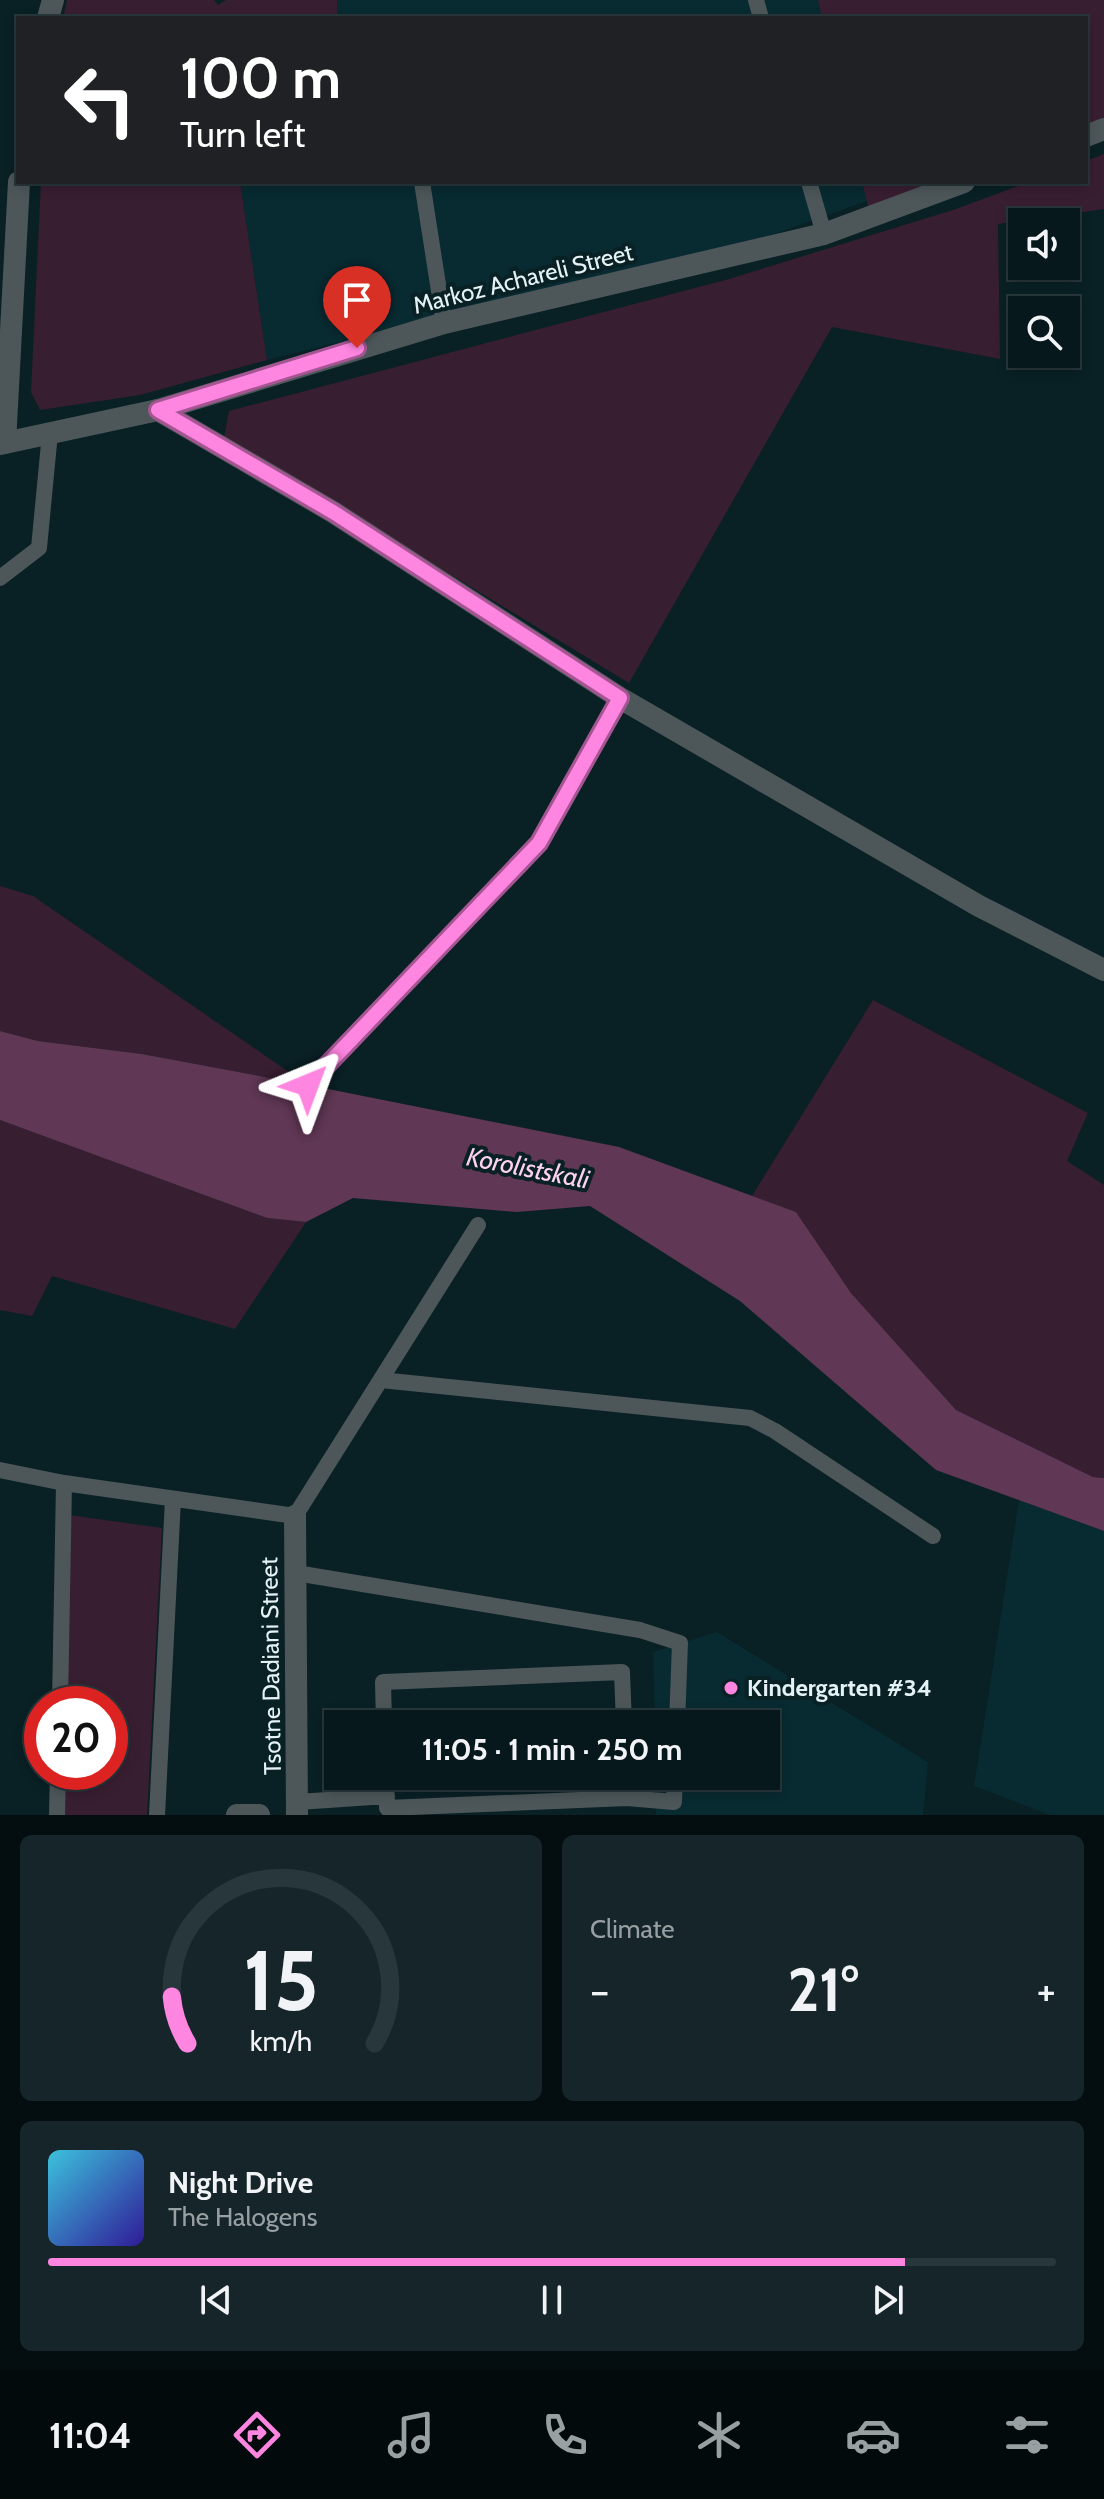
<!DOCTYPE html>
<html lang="en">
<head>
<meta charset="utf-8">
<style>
	:root { --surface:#07181c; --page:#152529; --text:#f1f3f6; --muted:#98a0a3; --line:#28373b; --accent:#fe85e0 }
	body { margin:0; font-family:Cabin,sans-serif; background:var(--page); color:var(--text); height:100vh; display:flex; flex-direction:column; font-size:30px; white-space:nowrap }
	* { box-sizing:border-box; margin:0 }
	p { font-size:26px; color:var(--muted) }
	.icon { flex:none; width:44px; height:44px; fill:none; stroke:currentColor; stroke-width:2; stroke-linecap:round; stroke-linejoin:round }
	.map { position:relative; height:1815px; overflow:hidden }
	.details { display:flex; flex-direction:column; gap:20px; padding:20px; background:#040d0f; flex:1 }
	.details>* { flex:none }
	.hud { position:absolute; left:16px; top:16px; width:1072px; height:168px; border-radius:0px; box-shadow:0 4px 12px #0003,0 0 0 2px var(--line); background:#202124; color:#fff; overflow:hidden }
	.tools { position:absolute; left:1008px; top:208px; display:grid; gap:16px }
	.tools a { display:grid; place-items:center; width:72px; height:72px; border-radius:0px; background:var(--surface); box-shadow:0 4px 12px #0003,0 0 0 2px var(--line); font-size:40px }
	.speed { position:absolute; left:24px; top:1686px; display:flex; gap:16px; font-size:40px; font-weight:700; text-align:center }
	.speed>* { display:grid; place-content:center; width:104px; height:104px; border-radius:50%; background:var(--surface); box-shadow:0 4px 12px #0003,0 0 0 2px var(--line); line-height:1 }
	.speed .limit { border:12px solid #d22; background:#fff; color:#111 }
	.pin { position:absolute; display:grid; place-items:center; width:68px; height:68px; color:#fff; margin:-82px -34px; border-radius:50% 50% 50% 0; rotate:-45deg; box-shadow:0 0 8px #0007 }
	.pin .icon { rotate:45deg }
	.me { position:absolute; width:88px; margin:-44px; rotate:44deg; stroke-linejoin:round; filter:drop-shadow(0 0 6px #0008) }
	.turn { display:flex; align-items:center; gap:28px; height:168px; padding:0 32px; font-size:36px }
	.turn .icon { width:104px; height:104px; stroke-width:2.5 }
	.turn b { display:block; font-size:56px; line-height:68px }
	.big { font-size:60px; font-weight:700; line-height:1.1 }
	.details .widget { flex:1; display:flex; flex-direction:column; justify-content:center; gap:12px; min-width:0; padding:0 28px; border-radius:12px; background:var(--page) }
	.details .dial { align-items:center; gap:0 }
	.dial svg { height:208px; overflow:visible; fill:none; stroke:var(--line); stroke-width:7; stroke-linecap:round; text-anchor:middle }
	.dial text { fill:var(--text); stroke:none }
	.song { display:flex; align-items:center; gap:24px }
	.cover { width:96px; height:96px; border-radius:12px; background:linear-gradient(135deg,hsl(190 70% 55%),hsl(250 70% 35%)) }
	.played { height:8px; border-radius:4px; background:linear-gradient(90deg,var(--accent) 85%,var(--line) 85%) }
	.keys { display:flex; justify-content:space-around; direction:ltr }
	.heat { display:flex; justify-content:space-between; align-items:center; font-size:44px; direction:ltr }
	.details .tiles { flex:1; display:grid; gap:20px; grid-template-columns:1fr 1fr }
	.widget:last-child { grid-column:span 2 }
	.trip { position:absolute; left:324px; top:1710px; width:456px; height:80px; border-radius:0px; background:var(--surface); box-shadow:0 4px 12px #0003,0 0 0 2px var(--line); font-weight:700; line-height:80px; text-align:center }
	.tab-bar { display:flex; height:128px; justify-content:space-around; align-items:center; background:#030a0b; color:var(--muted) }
	.tab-bar .icon { width:56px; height:56px }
	.tab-bar .current { color:var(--accent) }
	.tab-bar b { font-size:36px; color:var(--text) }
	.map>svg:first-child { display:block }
	.built { fill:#082a31 }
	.green { fill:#381e31 }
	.water { fill:#603755 }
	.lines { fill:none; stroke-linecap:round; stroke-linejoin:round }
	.service { stroke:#4d575a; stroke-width:16 }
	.minor { stroke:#4d575a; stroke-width:22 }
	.tertiary { stroke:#4d575a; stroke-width:22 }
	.route-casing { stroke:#a55692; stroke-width:20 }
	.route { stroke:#fe85e0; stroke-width:14 }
	.poi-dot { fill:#fe85e0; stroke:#092025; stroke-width:3 }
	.labels { text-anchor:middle; stroke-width:8; stroke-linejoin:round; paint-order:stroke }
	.street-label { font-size:24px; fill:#e4f2f5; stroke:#092025 }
	.poi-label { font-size:24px; font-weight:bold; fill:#e4f2f5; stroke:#092025; text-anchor:start }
	.water-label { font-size:26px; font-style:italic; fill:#fdd2f0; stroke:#092025 }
</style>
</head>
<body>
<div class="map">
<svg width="1104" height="1815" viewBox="0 0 1104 1815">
	<rect width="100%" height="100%" fill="#092025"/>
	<path class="built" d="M337,0H818L822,18H339Z
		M240,182H862L867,201L754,241L267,360Z
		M1019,1500L1104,1531V1815H1050L974,1786Z
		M717,1632L928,1762L923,1815H656V1776H766V1724H655L653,1652Z"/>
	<path class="green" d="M67,0H214L218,5L226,0H337L338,18H63Z
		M818,0H1104V129L1086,136V18H822Z
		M1104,154V209L998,224L1000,359L832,327L629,683L224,437L229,411L729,279L956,209L1029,182H1086V161Z
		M41,182H240L267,360L140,395L40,410L31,392Z
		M862,182H964L871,217Z
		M0,886L33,896L308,1085L142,1054L38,1041L0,1031Z
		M873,1000L1088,1113L1067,1161L1104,1185V1478L1093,1477L956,1410L851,1293L796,1212L752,1196Z
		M0,1120L267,1218L306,1222L235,1329L52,1276L32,1316L0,1310Z
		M69,1515L162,1528L147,1815H63V1772H110V1704H65Z"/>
	<path class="water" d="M0,1031L38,1041L142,1054L308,1085L619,1147L796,1212L851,1293L956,1410L1093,1477L1104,1478V1531L936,1470L740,1301L590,1206L517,1212L353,1198L306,1222L267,1218L0,1120Z"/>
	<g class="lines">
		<path class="service" d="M756,0L761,18
			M422,182L444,323
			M809,182L824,234
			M0,578L39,548L50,433
			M308,1085L539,843L620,698
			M381,1380L750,1418L775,1431L933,1536
			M0,1470L64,1483L295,1516L478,1225
			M296,1573L640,1630L680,1643L677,1724
			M60,1704L64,1483
			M384,1724L383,1682L622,1672L624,1724
			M386,1776L387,1808L627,1798L626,1776
			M627,1798L674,1802L675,1776
			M298,1802L387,1796
			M57,1815L58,1772
			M157,1815L173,1499"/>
		<path class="minor" d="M48,18L53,0
			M158,410L333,512L620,698L979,906L1104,970
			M5,443L19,182
			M295,1516L297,1815
			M237,1815H259"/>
		<path class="tertiary" d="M1086,136L1104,129
			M0,444L158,410L444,323L824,234L964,182"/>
	</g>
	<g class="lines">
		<g class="route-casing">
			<path id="route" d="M308,1085L539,843L620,698L333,512L158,410L357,348"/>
		</g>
		<use href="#route" class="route"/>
	</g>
	<circle class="poi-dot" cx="731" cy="1688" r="8"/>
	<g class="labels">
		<g class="street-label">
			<text transform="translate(523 279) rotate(-14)" y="8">Markoz Achareli Street</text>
			<text transform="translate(271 1666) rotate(-91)" y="8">Tsotne Dadiani Street</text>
		</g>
		<g class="poi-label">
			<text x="747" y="1696">Kindergarten #34</text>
		</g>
		<g class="water-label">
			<text transform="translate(528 1168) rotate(11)" y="9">Korolistskali</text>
		</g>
	</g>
</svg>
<div class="tools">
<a><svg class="icon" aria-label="sound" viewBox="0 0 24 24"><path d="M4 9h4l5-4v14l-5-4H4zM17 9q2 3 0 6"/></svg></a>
<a><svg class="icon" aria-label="search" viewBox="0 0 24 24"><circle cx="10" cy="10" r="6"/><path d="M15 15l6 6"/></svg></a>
</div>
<div class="speed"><div class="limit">20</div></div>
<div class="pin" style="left:357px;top:348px;background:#d93025"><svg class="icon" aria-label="arrive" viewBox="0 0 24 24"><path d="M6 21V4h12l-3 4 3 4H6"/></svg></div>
<svg class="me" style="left:308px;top:1085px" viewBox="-20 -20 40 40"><path d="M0-17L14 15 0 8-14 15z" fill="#fe85e0" stroke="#fff" stroke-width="4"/></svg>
<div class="trip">11:05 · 1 min · 250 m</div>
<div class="hud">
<div class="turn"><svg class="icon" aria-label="left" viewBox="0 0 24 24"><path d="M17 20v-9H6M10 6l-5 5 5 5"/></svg><div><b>100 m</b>Turn left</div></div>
</div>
</div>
<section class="details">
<div class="tiles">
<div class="widget dial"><svg viewBox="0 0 100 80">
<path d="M14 69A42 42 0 1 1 86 69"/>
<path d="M14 69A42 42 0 0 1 8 51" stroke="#fe85e0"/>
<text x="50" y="56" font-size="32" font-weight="700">15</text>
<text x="50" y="72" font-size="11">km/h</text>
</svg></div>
<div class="widget"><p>Climate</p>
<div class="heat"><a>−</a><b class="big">21°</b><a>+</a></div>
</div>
<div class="widget">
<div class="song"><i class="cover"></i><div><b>Night Drive</b><p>The Halogens</p></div></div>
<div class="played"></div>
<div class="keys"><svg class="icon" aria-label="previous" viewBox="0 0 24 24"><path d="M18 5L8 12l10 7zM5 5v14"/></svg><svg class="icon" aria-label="pause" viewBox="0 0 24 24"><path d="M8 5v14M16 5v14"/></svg><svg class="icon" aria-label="next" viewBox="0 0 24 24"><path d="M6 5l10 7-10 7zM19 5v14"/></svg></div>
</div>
</div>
</section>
<nav class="tab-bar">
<b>11:04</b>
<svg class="icon current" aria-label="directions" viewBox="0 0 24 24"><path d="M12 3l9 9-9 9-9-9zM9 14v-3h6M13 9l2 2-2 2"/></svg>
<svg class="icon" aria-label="music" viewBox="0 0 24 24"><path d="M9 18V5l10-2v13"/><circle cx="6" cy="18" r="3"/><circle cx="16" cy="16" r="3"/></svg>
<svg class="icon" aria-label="phone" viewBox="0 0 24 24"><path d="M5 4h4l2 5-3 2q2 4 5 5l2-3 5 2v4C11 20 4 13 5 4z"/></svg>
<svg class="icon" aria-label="climate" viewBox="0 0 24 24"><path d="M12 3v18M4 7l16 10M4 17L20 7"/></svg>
<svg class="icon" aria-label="car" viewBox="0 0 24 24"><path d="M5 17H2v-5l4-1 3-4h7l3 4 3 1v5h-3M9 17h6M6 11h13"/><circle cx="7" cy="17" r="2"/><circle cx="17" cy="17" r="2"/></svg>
<svg class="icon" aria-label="filters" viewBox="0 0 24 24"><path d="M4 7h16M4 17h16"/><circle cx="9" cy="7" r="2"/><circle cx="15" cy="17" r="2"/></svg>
</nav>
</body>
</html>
